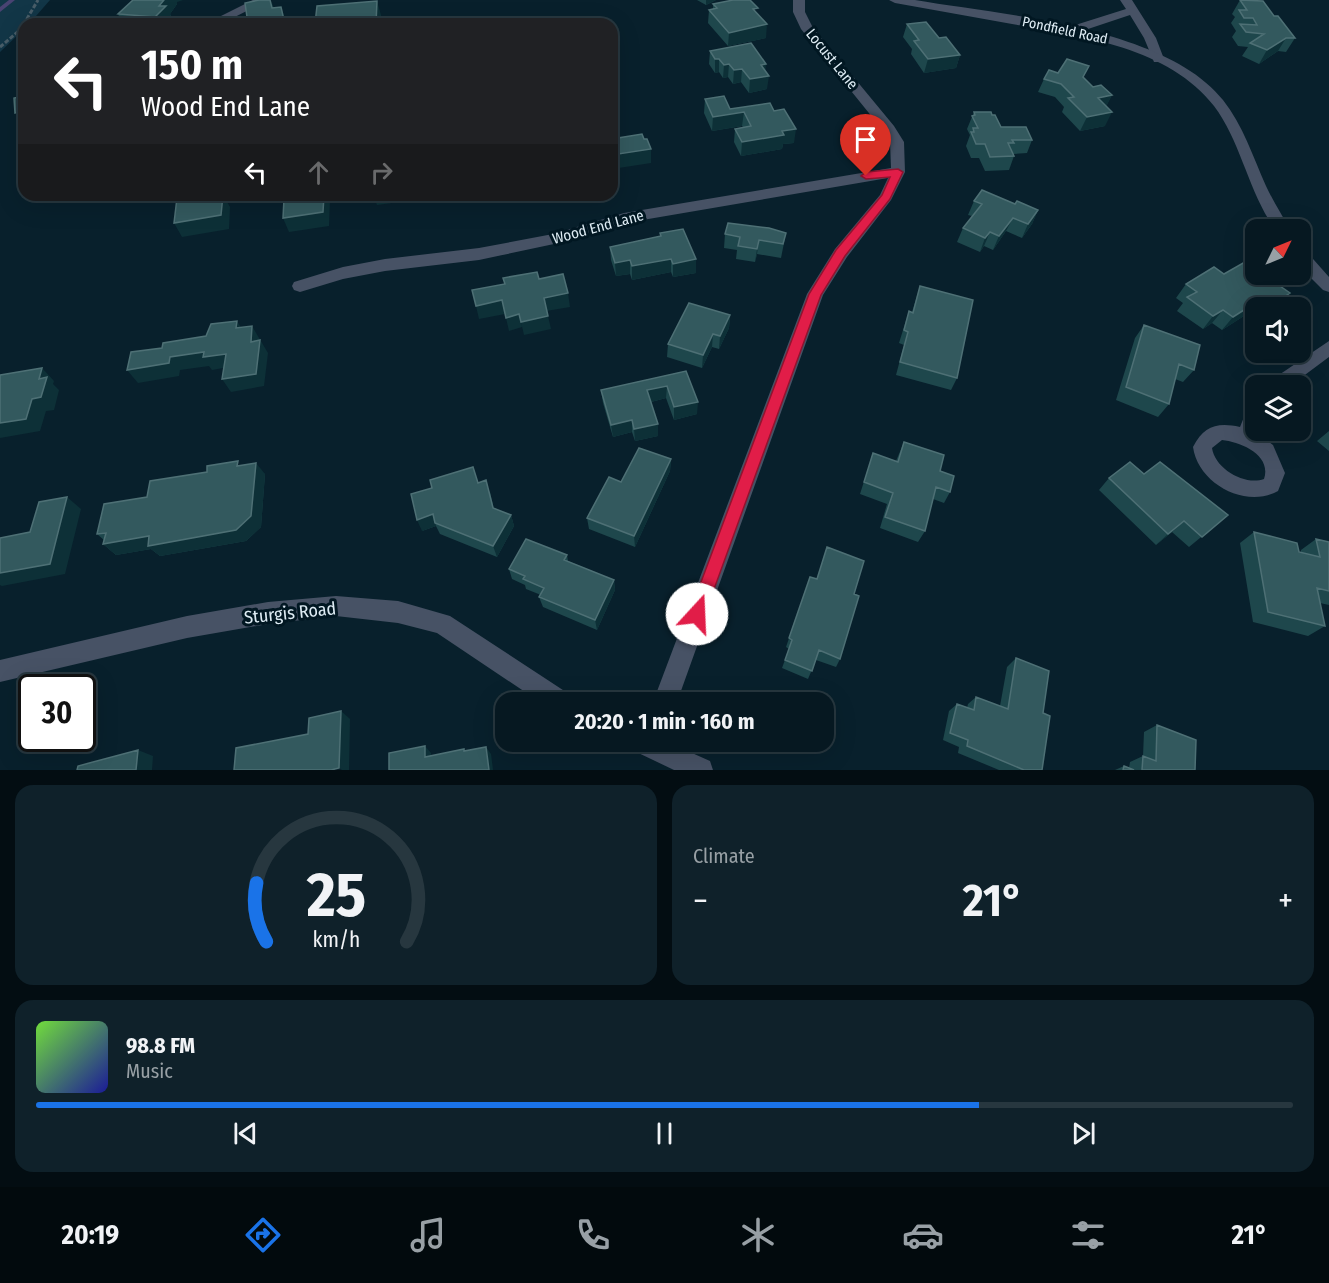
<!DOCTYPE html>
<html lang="en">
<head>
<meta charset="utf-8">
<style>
	:root { --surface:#061821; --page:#0f212a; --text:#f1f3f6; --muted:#98a0a5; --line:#27373f; --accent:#1a73e8 }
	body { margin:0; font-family:"Fira Sans Condensed",sans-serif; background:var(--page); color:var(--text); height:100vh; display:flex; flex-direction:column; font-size:22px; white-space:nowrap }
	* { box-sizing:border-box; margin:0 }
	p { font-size:20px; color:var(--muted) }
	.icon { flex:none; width:33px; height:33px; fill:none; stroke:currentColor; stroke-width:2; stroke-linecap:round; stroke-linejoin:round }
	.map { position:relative; height:770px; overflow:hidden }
	.panel { display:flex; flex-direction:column; gap:15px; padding:15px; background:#030d12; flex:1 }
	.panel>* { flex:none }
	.hud { position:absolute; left:18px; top:18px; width:600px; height:183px; border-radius:18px; box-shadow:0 6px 24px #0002,0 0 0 2px var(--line); background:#202124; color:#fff; overflow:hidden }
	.needle { width:39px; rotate:47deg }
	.tools { position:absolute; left:1245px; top:219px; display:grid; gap:12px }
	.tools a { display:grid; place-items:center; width:66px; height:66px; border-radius:12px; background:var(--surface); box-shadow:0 6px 24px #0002,0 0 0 2px var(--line); font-size:30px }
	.speed { position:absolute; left:18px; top:674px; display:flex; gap:12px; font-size:30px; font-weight:700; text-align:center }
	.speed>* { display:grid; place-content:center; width:78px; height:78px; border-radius:50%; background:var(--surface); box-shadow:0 6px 24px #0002,0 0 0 2px var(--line); line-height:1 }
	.speed .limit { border:3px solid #111; border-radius:9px; background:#fff; color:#111 }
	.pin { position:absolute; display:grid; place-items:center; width:51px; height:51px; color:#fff; margin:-62px -26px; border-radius:50% 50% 50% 0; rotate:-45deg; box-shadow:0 0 6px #0007 }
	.pin .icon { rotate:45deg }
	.me { position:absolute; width:66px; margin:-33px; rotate:20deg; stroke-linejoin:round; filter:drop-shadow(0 0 4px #0008) }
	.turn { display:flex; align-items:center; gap:21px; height:126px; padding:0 24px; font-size:27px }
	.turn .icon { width:78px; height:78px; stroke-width:2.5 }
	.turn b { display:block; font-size:42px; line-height:51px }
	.lanes { display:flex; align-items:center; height:57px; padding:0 24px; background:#0003; justify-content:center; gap:30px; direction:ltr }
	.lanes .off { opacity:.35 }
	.big { font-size:45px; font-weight:700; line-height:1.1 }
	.panel .widget { flex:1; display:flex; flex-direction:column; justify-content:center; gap:9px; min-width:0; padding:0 21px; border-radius:18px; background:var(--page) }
	.panel .dial { align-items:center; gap:0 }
	.dial svg { height:156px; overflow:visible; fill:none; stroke:var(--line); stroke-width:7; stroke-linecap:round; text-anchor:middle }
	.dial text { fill:var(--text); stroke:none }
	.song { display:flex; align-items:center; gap:18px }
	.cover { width:72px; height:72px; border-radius:9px; background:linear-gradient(135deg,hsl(100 70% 55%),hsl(240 70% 35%)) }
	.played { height:6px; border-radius:3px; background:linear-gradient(90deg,var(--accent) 75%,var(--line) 75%) }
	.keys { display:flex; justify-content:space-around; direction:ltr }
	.heat { display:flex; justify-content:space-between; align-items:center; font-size:33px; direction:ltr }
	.panel .tiles { flex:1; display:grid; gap:15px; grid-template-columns:1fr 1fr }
	.widget:last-child { grid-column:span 2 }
	.trip { position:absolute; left:495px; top:692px; width:339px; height:60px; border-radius:18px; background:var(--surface); box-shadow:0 6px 24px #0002,0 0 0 2px var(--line); font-weight:700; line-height:60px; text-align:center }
	.dock { display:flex; height:96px; justify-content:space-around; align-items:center; background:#020a0d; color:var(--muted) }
	.dock .icon { width:42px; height:42px }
	.dock .active { color:var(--accent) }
	.dock b { font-size:27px; color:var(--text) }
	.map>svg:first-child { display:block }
	.green { fill:#123647 }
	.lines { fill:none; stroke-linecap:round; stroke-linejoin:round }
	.stream { fill:#494372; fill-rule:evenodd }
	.path { stroke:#485d68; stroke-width:3; stroke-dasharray:4.5 2; stroke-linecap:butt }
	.minor { fill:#475265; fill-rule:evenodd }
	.tertiary { fill:#475265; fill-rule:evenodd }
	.wall { fill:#1e474c }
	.shaded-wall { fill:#0d3037 }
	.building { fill:#33595e; stroke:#4e7075; stroke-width:1.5 }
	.route { fill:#e11d48; stroke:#92132f; stroke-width:1.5 }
	.labels { text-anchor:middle; stroke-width:6; stroke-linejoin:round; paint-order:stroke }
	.far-street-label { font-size:14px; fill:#deecf4; stroke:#011722 }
	.street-label { font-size:15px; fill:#deecf4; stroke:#011722 }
	.near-street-label { font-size:18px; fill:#deecf4; stroke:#011722 }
</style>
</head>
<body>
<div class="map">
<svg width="1329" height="770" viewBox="0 0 1329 770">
	<rect width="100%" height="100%" fill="#08202c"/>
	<path class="green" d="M0,0H50L29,24H24V29L0,52Z"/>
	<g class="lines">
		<path class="stream" d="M9,0H15L0,12V7Z"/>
		<path class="path" d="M0,47L21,29L38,0"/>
		<path class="minor" d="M253,0H268L221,24H205Z
			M793,0H805V12L813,28L894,126L904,142L905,172L891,200L847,257L823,295L677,702H653L807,294L835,249L880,195L888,178L625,223L554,244L479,260L385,271L343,279L300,292L294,290L292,286L294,282L343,267L385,259L479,248L553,234L624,213L891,168L890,142L881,128L801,29L793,12Z
			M1120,0H1132L1156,38L1164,59L1162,62H1154L1144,38L1130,15L1073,34L1067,30L1069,27L1126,9Z
			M1329,341V357L1290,386H1267L1270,381Z
			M1256,400L1257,433L1273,445L1285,473L1278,491C1246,509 1198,484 1193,447C1204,426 1217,422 1240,427L1250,402ZM1222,440C1241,442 1272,455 1264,479C1245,486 1215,469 1212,448Z
			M336,596L398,601L450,616L569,694L573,702H540L437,633L398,623L336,616L268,624L187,638L0,682V660L187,616L268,602Z
			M626,741H665L710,761L713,770H674L630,749Z"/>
		<path class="tertiary" d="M889,0H915C1003,15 1165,27 1223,100C1243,125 1253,157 1266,186C1273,201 1282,215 1290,230H1275L1269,220C1247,184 1239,139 1214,106C1169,47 1078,35 1012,24C973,17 934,10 895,3Z
			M1300,250L1306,251L1329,277V292L1323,290L1300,267Z"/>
	</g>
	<path class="wall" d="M697,0H716L706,5Z
		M1240,0L1274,16L1295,38L1286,52L1278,51L1259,64L1242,56L1248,47L1238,46L1232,37L1236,31L1231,23L1235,17L1232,14Z
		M177,2V4L170,14L173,20L169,24H109L121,21L118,14Z
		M713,4L757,13L766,38L728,46L708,23L709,10L713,9Z
		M907,24L939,38L960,55L956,68L924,73L911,54L912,49L903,37Z
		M710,51L765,71L767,89L749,93L741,82L733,84L728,77L723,78L719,72L715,73L709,64Z
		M1058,73L1084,78L1093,87L1112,95L1106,106L1105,126L1080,131L1062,112L1064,107L1055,97L1038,92L1044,79Z
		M705,99L730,109L770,103L794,143L783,144L782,149L741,156L734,142L735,129L743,127L742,126L712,131L704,113Z
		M974,112L992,115L1001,127L1032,140L1027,153L1013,154L1014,156L1009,170L985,171L979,158H971L966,146L970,135L967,129Z
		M974,201L1015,204L1038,210L1032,224L1022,238L1006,231L993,250L984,246L980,252L957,242L963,228L972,216L968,215Z
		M660,233L696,273L673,277L671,272L632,280L630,274L616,276L611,260L610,247L660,236Z
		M786,233L781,258L757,254L755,262L736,259L737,250L724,248L725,234Z
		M1224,274L1286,282L1282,287L1278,306L1277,308H1256V320L1247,314L1222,330L1212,323L1203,329L1177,311L1183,303L1176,298L1186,284Z
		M920,286L957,378L951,390L896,375L904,345L899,343L909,311L912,312Z
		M730,315L729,328L719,349L712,347L702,368L667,357L668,344Z
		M1144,325L1194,370L1183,382L1175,379L1169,404L1158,417L1116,400L1135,338Z
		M686,371L697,414L674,420L666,398L651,402L658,424V436L635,441L632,432L613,437L603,403L601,390Z
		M1329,431V451L1317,441Z
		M904,442L940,471L950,492L944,503L933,499L925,531L918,542L880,528L887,504L860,494L873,453L896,461Z
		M671,459L670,471L635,547L589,529L587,518L621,482Z
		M242,465L265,474L261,527L246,541L160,556L151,549L116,555L103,544L104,540L97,534L147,497Z
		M1144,474L1228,515L1189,547L1172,532L1156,545L1099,490L1109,478Z
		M479,483L490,492L494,509L511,515L514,526L497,557L440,534L436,526L422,531Z
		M1254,532L1301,553V550L1316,539L1329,542V605L1320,603L1325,626L1308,636L1253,622L1240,543Z
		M567,555L568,561L614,580L615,590L597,630L543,607L539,597L541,595L526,589L525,585L512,579L509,569Z
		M810,577L854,594L840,659L836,667L816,660L808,679L782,668L789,649L786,647Z
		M1016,658L1043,713L1042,770H999L958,753L959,747L943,740L949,711L957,704L967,708L968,704L976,697L1000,706L1007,667Z
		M1157,725L1195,770H1115L1124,766L1129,768L1130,762L1143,756L1144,732Z"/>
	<path class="shaded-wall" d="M164,0H183L177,2V4L170,14L173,20L169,24H158L155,17L159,6Z
		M271,0L275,11L281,7L287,24H275Z
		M706,0H716L706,5Z
		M377,1L381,15V24H376Z
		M767,24L766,38L728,46L729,33Z
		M1286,38L1278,51L1259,64L1267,50Z
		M960,55L956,68L924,73L928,59Z
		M715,59H719V72L715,73Z
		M729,64L728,77L723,78L724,65Z
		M766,64L765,77L769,76L767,89L749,93L750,79L761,65Z
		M742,69L741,82L733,84L734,70Z
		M1112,95L1105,109L1098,98Z
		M24,110V125L15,113Z
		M744,112L742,126L712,131L713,117Z
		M1112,112L1105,126L1080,131L1087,117Z
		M796,129L794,143L783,144L782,149L741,156L742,142L782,131Z
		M651,149V163L612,169V155Z
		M223,195L230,207L229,229L182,237L174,223Z
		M324,195H328L330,200L329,226L289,232L283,218Z
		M373,195H413L414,200L377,205Z
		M1038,210L1032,224L1022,238L1028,224Z
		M1013,218L1006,231L993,250L999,236Z
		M990,232L984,246L980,252L985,238Z
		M759,240L757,254L755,262L757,249Z
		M671,259V272L632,280V266Z
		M696,259V273L673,277V264Z
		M630,260V274L616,276L615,263Z
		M568,293L570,307L546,311L544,298Z
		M1290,293L1277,308H1268Z
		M502,300L505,314L479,319L476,306Z
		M1258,301L1247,314L1222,330L1233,317Z
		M1223,310L1212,323L1203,329L1213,316Z
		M519,314L522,327L509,331L506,318Z
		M730,315L729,328L719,349L720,336Z
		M548,316L551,329L524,335L521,322Z
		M237,321L245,334L236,328Z
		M252,326L268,353L264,386L231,392L222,379L251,342Z
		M713,334L712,347L702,368L703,355Z
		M204,352L226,354L234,366L212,370L209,366L180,370L179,376L138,383L127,370L170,357Z
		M42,368L54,381L53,384L59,390L54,410L46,411L40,431L0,438V423L32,399Z
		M667,386L666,398L647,403V390Z
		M698,402L697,414L674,420V407Z
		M632,420V432L613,437L611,425Z
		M658,424V436L635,441L634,429Z
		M671,459L670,471L635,547L634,536Z
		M256,463L265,474L261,527L246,541L160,556L151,549L116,555L103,544Z
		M67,497L81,509L65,574L2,586L0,585V573Z
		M433,514L436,526L422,531L417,520Z
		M511,515L514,526L497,557L493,546Z
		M1184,521L1172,532L1156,545L1168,534Z
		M614,580L615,590L597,630L595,620Z
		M341,711L350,719L349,770H342L339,768Z
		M425,746L431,753L432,764L425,757Z
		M486,747L491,754L493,770H489Z
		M138,750L153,756L152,770H136Z"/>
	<path class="building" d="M133,0H164L159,6H166L155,17L118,14Z
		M259,0H270L272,8L281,7L284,20L275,21V24H248L245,3Z
		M733,0H750L758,8L753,9L767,24L729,33L709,10L717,8L713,4Z
		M1240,0L1263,1L1274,16H1278L1295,38H1286L1267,50L1250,43L1264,34L1246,32L1240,24L1257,25L1253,18H1244L1239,10H1247Z
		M377,1L376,24H315L317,6Z
		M113,20L140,22L138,24H109Z
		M926,22L939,38L946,37L960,55L928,59L914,41L919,40L907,24Z
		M751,43L766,64L761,65L769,76L750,79L742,69L734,70L729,64L724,65L719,59H715L710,51Z
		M1067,59L1089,66L1083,77L1093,87L1101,85L1112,95L1098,98L1112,112L1087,117L1068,98L1074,97L1061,84L1044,79L1049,70L1058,73Z
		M24,96V110L15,113L14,98Z
		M724,96L730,109L770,103L774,111L784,109L796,129L782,131L784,135L742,142L735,129L751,126L744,112L713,117L705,99Z
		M974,112H991L992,115H995L1001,127H1026L1032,140H1012L1014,143H1008L1014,156L990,157L985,144H976L971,132H974L973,128H978L972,116L975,115Z
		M642,134L644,139H647L651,149L612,155V139Z
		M982,190L1015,204L1017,201L1038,210L1028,224L1013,218L999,236L990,232L985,238L963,228L982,204L974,201Z
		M197,195H201V197L215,195H223L221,215L174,223L177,198Z
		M301,195H324L323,212L283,218L284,199L301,196Z
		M728,223L769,228L786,233L783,244L759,240L757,249L738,246L740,237L725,234Z
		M683,229L696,259L673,264L671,259L632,266L630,260L615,263L610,247L661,236L660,233Z
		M1250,259L1256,262V274H1274L1286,282L1280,286L1290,293L1268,308L1258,301L1233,317L1223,310L1213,316L1187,297L1197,292L1186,284L1214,267L1224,274Z
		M537,272L539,279L563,274L568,293L544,298L548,316L521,322L519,314L506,318L502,300L476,306L472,290L505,284L503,278Z
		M920,286L973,300L957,378L900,362L908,332L904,330L909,311L913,313Z
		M689,303L730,315L720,336L713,334L703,355L668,344Z
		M237,321L236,328L252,326L251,342L260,340L256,374L222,379L226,354L203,357L204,352L170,357L169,363L127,370L131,352L162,348L163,343L206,336L211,324Z
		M1144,325L1200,345L1194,370L1179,364L1169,404L1126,387Z
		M42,368L39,379L47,377L41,397L32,399L26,419L0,423V375Z
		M686,371L698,402L674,407L667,386L647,390L658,424L634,429L632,420L611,425L601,390Z
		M904,442L944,455L940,471L954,476L950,492L936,487L925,531L885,517L893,493L864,482L873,453L898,462Z
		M639,448L671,459L634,536L587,518L609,477L621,482Z
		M238,461L237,466L256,463L251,516L236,530L148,546L149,536L103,544L106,533L97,534L104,504L147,497L150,481L207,472V466Z
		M1130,462L1144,474L1160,462L1228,515L1202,537L1184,521L1168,534L1109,478Z
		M473,467L478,483L486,480L493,508L511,515L493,546L435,523L433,514L417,520L411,494L432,488L430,480Z
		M67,497L50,564L0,573V538L30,532L39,502Z
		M1254,532L1297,543L1299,552L1320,557L1316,539L1329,542V591L1317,588L1325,626L1268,612Z
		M526,539L567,555L564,560L614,580L595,620L539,597L544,588L523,579L525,576L509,569Z
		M827,547L864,561L854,594L859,596L840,659L819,650L812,671L785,660L792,640L789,638L810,577L817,579Z
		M1016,658L1049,671L1043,713L1050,716L1042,770H1024L967,746L968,740L950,733L957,704L974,710L976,697L1008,709Z
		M341,711L339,768L331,770H234L236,748L308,734L309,718Z
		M1157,725L1196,740L1195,770H1142L1143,756L1156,761Z
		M425,746V757L464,749V751L486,747L489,770H389V753Z
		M138,750L136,770H77L78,766Z
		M1124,766L1134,770H1123Z"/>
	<path class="route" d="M898,169L903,172L890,199L845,256L821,295L705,614L703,620L697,622L691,620L689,614L809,294L836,250L882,195L890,177L866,179L861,176L866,172Z"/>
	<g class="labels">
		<g class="far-street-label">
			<text transform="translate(1065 30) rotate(12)" y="5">Pondfield Road</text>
		</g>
		<g class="street-label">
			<text transform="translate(832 59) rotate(51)" y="5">Locust Lane</text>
			<text transform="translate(598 227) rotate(-15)" y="5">Wood End Lane</text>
		</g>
		<g class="near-street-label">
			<text transform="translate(290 613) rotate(-6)" y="6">Sturgis Road</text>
		</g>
	</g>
</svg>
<div class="tools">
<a><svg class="needle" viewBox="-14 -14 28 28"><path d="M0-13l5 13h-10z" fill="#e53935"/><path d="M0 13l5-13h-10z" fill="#98a0a5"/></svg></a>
<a><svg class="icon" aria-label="sound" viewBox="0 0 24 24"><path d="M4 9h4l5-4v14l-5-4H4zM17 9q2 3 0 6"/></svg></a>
<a><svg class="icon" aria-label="layers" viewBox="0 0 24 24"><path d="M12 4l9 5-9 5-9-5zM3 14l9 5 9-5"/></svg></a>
</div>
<div class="speed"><div class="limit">30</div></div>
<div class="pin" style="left:866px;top:176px;background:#d93025"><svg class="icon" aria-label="arrive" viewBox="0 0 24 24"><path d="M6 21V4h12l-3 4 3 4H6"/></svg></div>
<svg class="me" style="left:697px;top:614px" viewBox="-20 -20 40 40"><circle r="19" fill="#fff"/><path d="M0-13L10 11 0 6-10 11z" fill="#e11d48"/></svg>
<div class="trip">20:20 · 1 min · 160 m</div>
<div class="hud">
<div class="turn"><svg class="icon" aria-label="left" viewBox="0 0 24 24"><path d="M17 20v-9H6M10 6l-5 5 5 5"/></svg><div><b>150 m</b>Wood End Lane</div></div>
<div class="lanes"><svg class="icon" aria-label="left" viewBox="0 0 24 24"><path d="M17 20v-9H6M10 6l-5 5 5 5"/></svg><svg class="icon off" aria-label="ahead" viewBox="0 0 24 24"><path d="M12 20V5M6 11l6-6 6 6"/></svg><svg class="icon off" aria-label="right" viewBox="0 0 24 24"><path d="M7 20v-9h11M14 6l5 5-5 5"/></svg></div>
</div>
</div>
<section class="panel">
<div class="tiles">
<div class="widget dial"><svg viewBox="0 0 100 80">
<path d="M14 69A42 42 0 1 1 86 69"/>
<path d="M14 69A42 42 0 0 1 9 39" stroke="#1a73e8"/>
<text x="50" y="56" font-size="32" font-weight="700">25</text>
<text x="50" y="72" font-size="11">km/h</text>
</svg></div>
<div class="widget"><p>Climate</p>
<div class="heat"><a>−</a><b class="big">21°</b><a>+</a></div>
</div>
<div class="widget">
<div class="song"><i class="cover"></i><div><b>98.8 FM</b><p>Music</p></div></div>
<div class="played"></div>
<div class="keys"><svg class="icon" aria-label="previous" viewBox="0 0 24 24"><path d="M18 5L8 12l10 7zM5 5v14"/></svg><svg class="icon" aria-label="pause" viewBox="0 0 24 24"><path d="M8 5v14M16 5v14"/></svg><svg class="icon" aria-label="next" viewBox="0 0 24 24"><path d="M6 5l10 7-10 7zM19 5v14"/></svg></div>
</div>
</div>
</section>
<nav class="dock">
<b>20:19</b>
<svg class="icon active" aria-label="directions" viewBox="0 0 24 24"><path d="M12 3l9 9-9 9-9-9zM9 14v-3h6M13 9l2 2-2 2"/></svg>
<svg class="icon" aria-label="music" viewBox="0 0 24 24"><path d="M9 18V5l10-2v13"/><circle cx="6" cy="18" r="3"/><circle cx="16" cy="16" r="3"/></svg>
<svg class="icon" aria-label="phone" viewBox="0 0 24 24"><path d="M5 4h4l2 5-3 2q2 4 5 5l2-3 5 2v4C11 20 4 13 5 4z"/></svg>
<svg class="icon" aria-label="climate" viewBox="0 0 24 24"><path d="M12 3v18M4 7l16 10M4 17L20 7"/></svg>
<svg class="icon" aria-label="car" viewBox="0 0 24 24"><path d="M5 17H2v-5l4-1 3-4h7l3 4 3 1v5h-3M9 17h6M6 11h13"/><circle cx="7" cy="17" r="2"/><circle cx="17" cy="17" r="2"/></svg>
<svg class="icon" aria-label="filters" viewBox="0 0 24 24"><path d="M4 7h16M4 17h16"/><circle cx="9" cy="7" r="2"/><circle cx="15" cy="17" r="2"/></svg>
<b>21°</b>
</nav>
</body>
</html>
